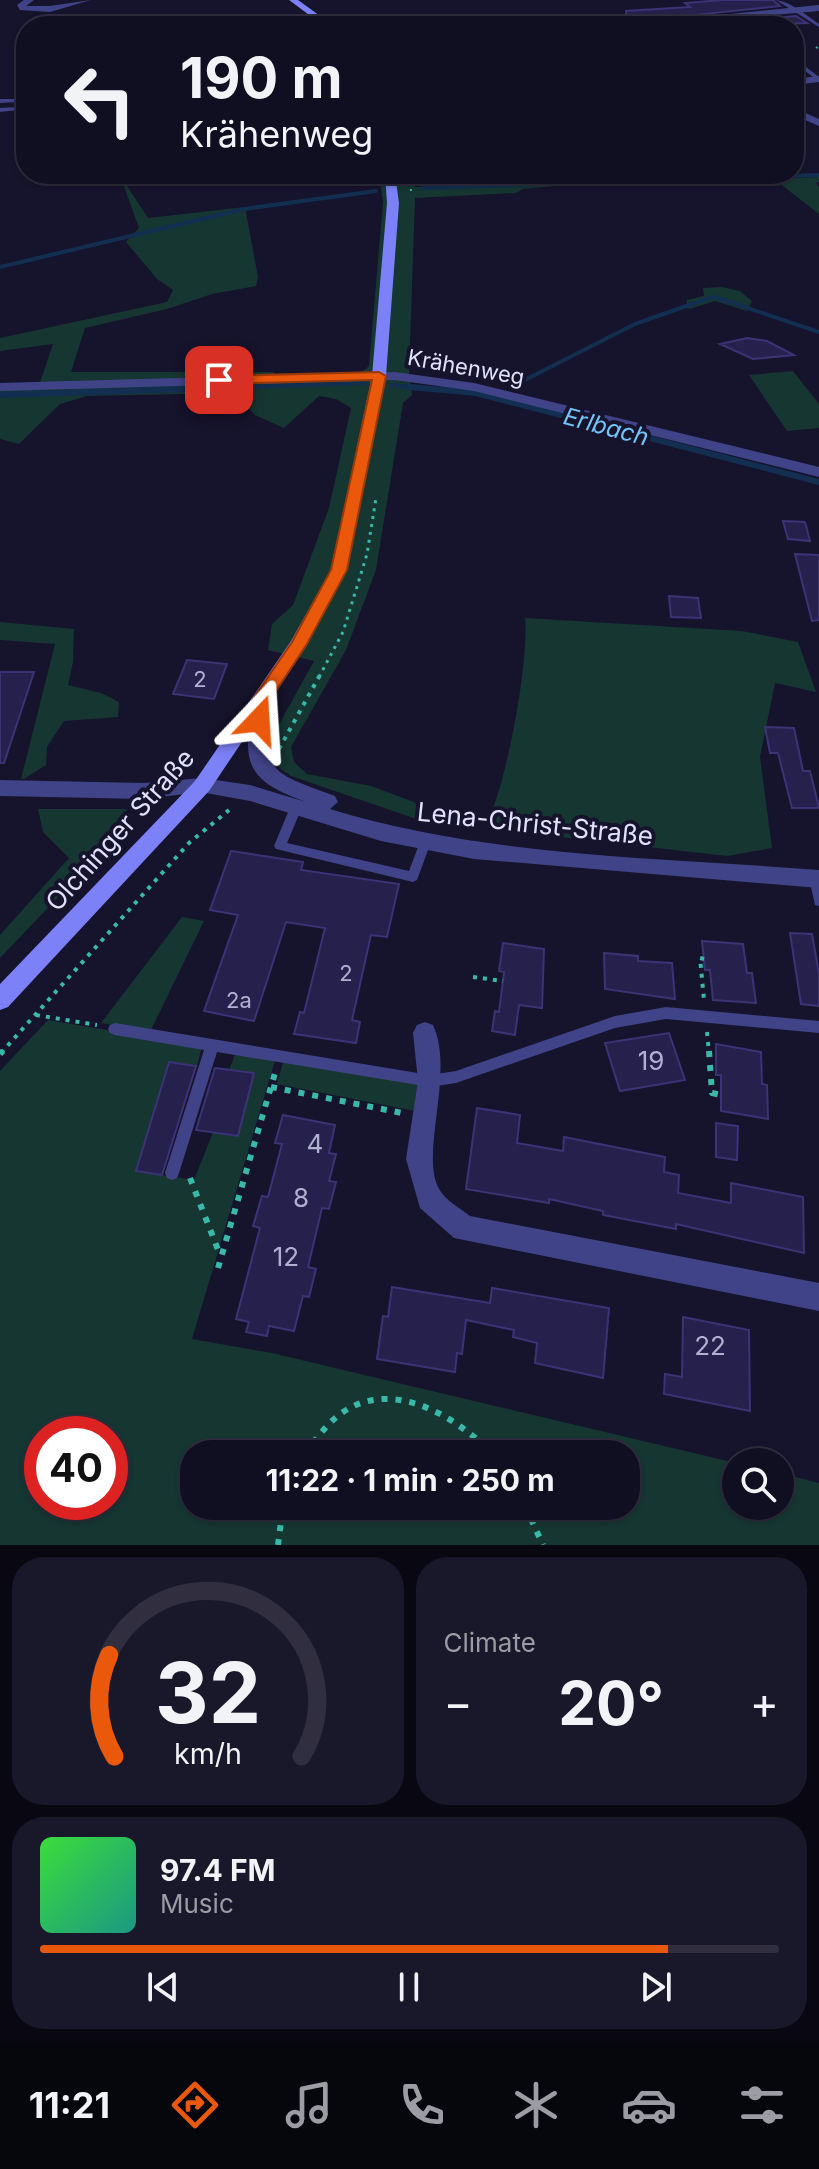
<!DOCTYPE html>
<html lang="en">
<head>
<meta charset="utf-8">
<style>
	:root { --surface:#100e21; --page:#19172a; --text:#f1f3f6; --muted:#9c9ca5; --line:#302e3f; --accent:#ea580c }
	body { margin:0; font-family:Inter,sans-serif; background:var(--page); color:var(--text); height:100vh; display:flex; flex-direction:column; font-size:30px; white-space:nowrap }
	* { box-sizing:border-box; margin:0 }
	p { font-size:26px; color:var(--muted) }
	.icon { flex:none; width:44px; height:44px; fill:none; stroke:currentColor; stroke-width:2; stroke-linecap:round; stroke-linejoin:round }
	.map { position:relative; height:1545px; overflow:hidden }
	.drawer { display:flex; flex-direction:column; gap:12px; padding:12px; background:#090812; flex:1 }
	.drawer>* { flex:none }
	.banner { position:absolute; left:16px; top:16px; width:788px; height:168px; border-radius:32px; box-shadow:0 2px 6px #0004,0 0 0 2px var(--line); background:#100e21; color:var(--text); overflow:hidden }
	.fabs { position:absolute; left:722px; top:1448px; display:grid; gap:16px }
	.fabs a { display:grid; place-items:center; width:72px; height:72px; border-radius:50%; background:var(--surface); box-shadow:0 2px 6px #0004,0 0 0 2px var(--line); font-size:40px }
	.speed { position:absolute; left:24px; top:1416px; display:flex; gap:16px; font-size:40px; font-weight:700; text-align:center }
	.speed>* { display:grid; place-content:center; width:104px; height:104px; border-radius:50%; background:var(--surface); box-shadow:0 2px 6px #0004,0 0 0 2px var(--line); line-height:1 }
	.speed .limit { border:12px solid #d22; background:#fff; color:#111 }
	.pin { position:absolute; display:grid; place-items:center; width:68px; height:68px; color:#fff; margin:-34px; border-radius:16px; box-shadow:0 4px 12px #0006 }
	.me { position:absolute; width:88px; margin:-44px; rotate:20deg; stroke-linejoin:round; filter:drop-shadow(0 0 6px #0008) }
	.turn { display:flex; align-items:center; gap:28px; height:168px; padding:0 32px; font-size:36px }
	.turn .icon { width:104px; height:104px; stroke-width:2.5 }
	.turn b { display:block; font-size:56px; line-height:68px }
	.big { font-size:60px; font-weight:700; line-height:1.1 }
	.drawer .widget { flex:1; display:flex; flex-direction:column; justify-content:center; gap:12px; min-width:0; padding:0 28px; border-radius:32px; background:var(--page) }
	.drawer .dial { align-items:center; gap:0 }
	.dial svg { height:208px; overflow:visible; fill:none; stroke:var(--line); stroke-width:7; stroke-linecap:round; text-anchor:middle }
	.dial text { fill:var(--text); stroke:none }
	.song { display:flex; align-items:center; gap:24px }
	.cover { width:96px; height:96px; border-radius:12px; background:linear-gradient(135deg,hsl(120 70% 55%),hsl(170 70% 35%)) }
	.played { height:8px; border-radius:4px; background:linear-gradient(90deg,var(--accent) 85%,var(--line) 85%) }
	.keys { display:flex; justify-content:space-around; direction:ltr }
	.heat { display:flex; justify-content:space-between; align-items:center; font-size:44px; direction:ltr }
	.drawer .tiles { flex:1; display:grid; gap:12px; grid-template-columns:1fr 1fr }
	.widget:last-child { grid-column:span 2 }
	.trip { position:absolute; left:180px; top:1440px; width:460px; height:80px; border-radius:32px; background:var(--surface); box-shadow:0 2px 6px #0004,0 0 0 2px var(--line); font-weight:700; line-height:80px; text-align:center }
	.menu { display:flex; height:128px; justify-content:space-around; align-items:center; background:#06060d; color:var(--muted) }
	.menu .icon { width:56px; height:56px }
	.menu .current { color:var(--accent) }
	.menu b { font-size:36px; color:var(--text) }
	.map>svg:first-child { display:block }
	.green { fill:#163632; fill-rule:evenodd }
	.lines { fill:none; stroke-linecap:round; stroke-linejoin:round }
	.stream-far1 { stroke:#122e51; stroke-width:4 }
	.stream { stroke:#122e51; stroke-width:6 }
	.building { fill:#26204c; stroke:#3c3377; stroke-width:2 }
	.path-far3 { stroke:#38b9a9; stroke-width:2; stroke-dasharray:2 3; stroke-linecap:butt }
	.path-far2 { stroke:#38b9a9; stroke-width:3; stroke-dasharray:3 5; stroke-linecap:butt }
	.path-far1 { stroke:#38b9a9; stroke-width:4; stroke-dasharray:4 6; stroke-linecap:butt }
	.path { stroke:#38b9a9; stroke-width:6; stroke-dasharray:6 8; stroke-linecap:butt }
	.service { fill:#414388; fill-rule:evenodd }
	.minor { fill:#414388; fill-rule:evenodd }
	.tertiary { fill:#414388; fill-rule:evenodd }
	.secondary { fill:#7c81f8; fill-rule:evenodd }
	.route { fill:#ea580c; stroke:#983908; stroke-width:2 }
	.labels { text-anchor:middle; stroke-width:8; stroke-linejoin:round; paint-order:stroke }
	.far-street-label { font-size:22px; fill:#e1e0fd; stroke:#16132c }
	.number-label { font-size:22px; fill:#b2b0d1 }
	.far-water-label { font-size:24px; font-style:italic; fill:#73c3f8; stroke:#16132c }
	.street-label { font-size:26px; fill:#e1e0fd; stroke:#16132c }
	.near-number-label { font-size:26px; fill:#b2b0d1 }
</style>
</head>
<body>
<div class="map">
<svg width="819" height="1545" viewBox="0 0 819 1545">
	<rect width="100%" height="100%" fill="#16132c"/>
	<path class="green" d="M379,174H414L415,187L480,185L500,178L554,183L555,186L523,189L516,193L415,198L409,375L412,395L403,403L376,570L346,650L291,747L294,762L307,774L371,786L414,802L434,825L291,776L281,769L266,748L314,661L268,650L272,624L293,605L329,508L351,408L336,399L319,396L284,428L255,415L234,393L87,396L60,404L19,444L0,439V389L38,388L53,344L0,351V338L167,302L173,290L157,279L126,242L139,228L120,175L148,218L245,207L258,277L256,286L212,294L167,309L85,328L71,372H273L280,378L363,380V371L369,366L383,202Z
		M819,177V182L816,183L819,187V214L774,179Z
		M722,287L740,291L752,301L747,311L715,301L690,309L686,307L687,300L704,296L703,288Z
		M793,371L819,404V428L787,431L749,375Z
		M525,618L742,631L798,642L816,692L775,683L760,757L772,848L727,856L500,830L491,813C508,773 529,661 525,618Z
		M0,622L74,629L73,662L68,685L101,693L119,702L118,717L64,721L47,747L46,765L24,779H21L55,644L0,640Z
		M38,809H126L130,822L0,958V935L69,858L43,832Z
		M182,917L204,921L150,1032L101,1023Z
		M48,1020L202,1046L197,1066L169,1063L137,1171L194,1180L213,1132L253,1073L229,1070L236,1052L276,1057L192,1339L272,1353L736,1463V1506H780V1473L819,1483V1545H0V1071ZM42,1434H110V1502H42ZM194,1454H626V1506H194Z
		M284,1059L425,1086L420,1112L277,1084Z"/>
	<g class="lines">
		<path class="stream-far1" d="M423,188L819,175
			M0,267L244,209L376,191
			M391,385L431,389
			M515,385L635,324L709,298L715,297L819,332
			M189,389L365,383"/>
		<path class="stream" d="M410,387L476,393L819,482
			M0,395L250,387"/>
	</g>
	<path class="building" d="M723,0H773L780,6L627,22L626,11L690,7L685,3Z
		M796,16L807,23L721,26L719,23Z
		M747,338L767,341L794,355L753,359L720,344Z
		M783,521L805,522L810,541L788,539Z
		M795,554L819,555V620L812,621Z
		M669,596L698,598L701,618L671,617Z
		M187,660L227,664L214,699L173,694Z
		M0,672H34L4,763H0Z
		M765,727L794,728L803,771H810L819,808H792L778,753H770Z
		M231,851L303,862L301,870L399,884L387,937L371,935L352,1020L360,1022L356,1043L294,1034L300,1012L304,1013L325,928L286,922L254,1021L204,1011L238,915L210,910Z
		M790,933L812,934L819,974V1006L801,1004Z
		M702,941L743,944L747,973H752L756,1003L713,1000L710,970H705Z
		M503,943L544,949L542,1008L519,1005L515,1035L492,1031L495,1011L499,1012L504,972L499,971Z
		M604,953L638,956V961L672,963L675,999L605,989Z
		M669,1033L685,1080L620,1091L605,1043Z
		M716,1044L761,1052L762,1084L767,1085L768,1119L721,1111V1075H716Z
		M169,1062L196,1066L162,1175L136,1171Z
		M215,1068L254,1073L238,1136L196,1130Z
		M477,1108L520,1115L517,1143L563,1151L564,1137L665,1157L664,1172L679,1175L678,1193L731,1203V1183L803,1197L804,1253L676,1224V1229L603,1215V1211L549,1199V1203L466,1189Z
		M283,1115L335,1125L329,1153L336,1154L329,1181L336,1182L329,1209L322,1208L308,1267L316,1269L309,1297L303,1296L294,1331L269,1326L267,1336L246,1332L249,1322L236,1319L260,1228L253,1226L262,1196L268,1197L282,1144L275,1143Z
		M716,1123L738,1126L737,1160L716,1157Z
		M392,1287L490,1303L492,1288L609,1308L603,1378L535,1363L537,1343L513,1337L514,1330L466,1320L462,1354L457,1353L455,1372L377,1359L383,1316L388,1317Z
		M683,1317L749,1330L750,1411L664,1394L665,1374L682,1377Z"/>
	<g class="lines">
		<path class="path-far3" d="M816,47L819,49
			M410,174L411,192"/>
		<path class="path-far2" d="M319,677L343,632L367,554L376,498"/>
		<path class="path-far1" d="M279,749L320,675
			M704,959L700,958L704,1000
			M473,977L503,981
			M36,1015L97,1025
			M707,1032L709,1053
			M1,1053L189,843L229,810"/>
		<path class="path" d="M709,1051L712,1093L721,1095
			M0,1054L3,1051
			M271,1087L402,1113
			M190,1178L220,1255
			M218,1268L275,1073
			M305,1454C316,1439 327,1423 343,1412C394,1378 456,1417 493,1454
			M525,1506L543,1545
			M278,1545L283,1506"/>
		<path class="service" d="M776,0C791,2 806,15 819,24V27Z
			M706,18H710L718,26H713Z
			M798,64H802L819,77V81L798,66Z
			M0,99H20L24,104L23,107H26V109L0,112V108L18,107V104L17,102L0,103Z
			M297,801L301,802L303,805L287,843L409,871L421,839H429L431,842L417,880L413,882L276,849L274,846L291,805L293,802Z
			M815,873L819,875V906L815,905L809,878L811,875Z
			M666,1007L819,1021V1033L666,1019L615,1028L456,1083L430,1087L217,1052L179,1173L177,1178L172,1180L167,1178L165,1173L204,1050L115,1035L110,1033L108,1029L110,1025L115,1023L430,1075L456,1071L615,1016Z"/>
		<path class="minor" d="M24,0H34L26,6H50L91,0L50,12L20,10L17,5Z
			M819,5V11L645,26H612Z
			M819,76V82L794,85V79Z
			M794,108L819,119V126L794,115Z
			M395,372L474,383L819,467V477L474,391L395,380L0,391V383Z
			M202,778L209,781L212,786L209,791L144,799L0,796V780L144,783Z
			M425,1022L433,1025C456,1074 417,1159 441,1192C447,1201 461,1209 470,1216L819,1283V1311L454,1238L420,1208L406,1159L418,1081L413,1033L417,1025Z"/>
		<path class="tertiary" d="M262,692L271,699C261,772 267,771 335,796L338,802L330,809C486,857 657,857 819,870V888L474,859L381,841L250,801L195,791L192,786L195,781L202,778L250,785L306,802C242,779 243,761 253,699Z"/>
		<path class="secondary" d="M289,0H298L334,26H324Z
			M385,174H395L399,203L386,376L347,570L305,648L209,791L8,1007L0,1010V984L195,781L291,641L331,570L372,376L387,203Z"/>
	</g>
	<path class="route" d="M379,372L386,376L347,570L307,644L270,700L265,725H253L250,720L253,699L292,642L331,570L372,380L219,384L213,380L219,376Z"/>
	<g class="labels">
		<g class="far-street-label">
			<text transform="translate(466 367) rotate(10)" y="8">Krähenweg</text>
		</g>
		<g class="number-label">
			<text x="200" y="687">2</text>
			<text x="346" y="981">2</text>
			<text x="239" y="1008">2a</text>
		</g>
		<g class="far-water-label">
			<text transform="translate(606 427) rotate(15)" y="8">Erlbach</text>
		</g>
		<g class="street-label">
			<text transform="translate(535 824) rotate(6)" y="9">Lena-Christ-Straße</text>
			<text transform="translate(120 830) rotate(-48)" y="9">Olchinger Straße</text>
		</g>
		<g class="near-number-label">
			<text x="651" y="1070">19</text>
			<text x="315" y="1153">4</text>
			<text x="301" y="1207">8</text>
			<text x="286" y="1266">12</text>
			<text x="710" y="1355">22</text>
		</g>
	</g>
</svg>
<div class="fabs">
<a><svg class="icon" aria-label="search" viewBox="0 0 24 24"><circle cx="10" cy="10" r="6"/><path d="M15 15l6 6"/></svg></a>
</div>
<div class="speed"><div class="limit">40</div></div>
<div class="pin" style="left:219px;top:380px;background:#d93025"><svg class="icon" aria-label="arrive" viewBox="0 0 24 24"><path d="M6 21V4h12l-3 4 3 4H6"/></svg></div>
<svg class="me" style="left:259px;top:720px" viewBox="-20 -20 40 40"><path d="M0-17L14 15 0 8-14 15z" fill="#ea580c" stroke="#fff" stroke-width="4"/></svg>
<div class="trip">11:22 · 1 min · 250 m</div>
<div class="banner">
<div class="turn"><svg class="icon" aria-label="left" viewBox="0 0 24 24"><path d="M17 20v-9H6M10 6l-5 5 5 5"/></svg><div><b>190 m</b>Krähenweg</div></div>
</div>
</div>
<section class="drawer">
<div class="tiles">
<div class="widget dial"><svg viewBox="0 0 100 80">
<path d="M14 69A42 42 0 1 1 86 69"/>
<path d="M14 69A42 42 0 0 1 12 30" stroke="#ea580c"/>
<text x="50" y="56" font-size="32" font-weight="700">32</text>
<text x="50" y="72" font-size="11">km/h</text>
</svg></div>
<div class="widget"><p>Climate</p>
<div class="heat"><a>−</a><b class="big">20°</b><a>+</a></div>
</div>
<div class="widget">
<div class="song"><i class="cover"></i><div><b>97.4 FM</b><p>Music</p></div></div>
<div class="played"></div>
<div class="keys"><svg class="icon" aria-label="previous" viewBox="0 0 24 24"><path d="M18 5L8 12l10 7zM5 5v14"/></svg><svg class="icon" aria-label="pause" viewBox="0 0 24 24"><path d="M8 5v14M16 5v14"/></svg><svg class="icon" aria-label="next" viewBox="0 0 24 24"><path d="M6 5l10 7-10 7zM19 5v14"/></svg></div>
</div>
</div>
</section>
<nav class="menu">
<b>11:21</b>
<svg class="icon current" aria-label="directions" viewBox="0 0 24 24"><path d="M12 3l9 9-9 9-9-9zM9 14v-3h6M13 9l2 2-2 2"/></svg>
<svg class="icon" aria-label="music" viewBox="0 0 24 24"><path d="M9 18V5l10-2v13"/><circle cx="6" cy="18" r="3"/><circle cx="16" cy="16" r="3"/></svg>
<svg class="icon" aria-label="phone" viewBox="0 0 24 24"><path d="M5 4h4l2 5-3 2q2 4 5 5l2-3 5 2v4C11 20 4 13 5 4z"/></svg>
<svg class="icon" aria-label="climate" viewBox="0 0 24 24"><path d="M12 3v18M4 7l16 10M4 17L20 7"/></svg>
<svg class="icon" aria-label="car" viewBox="0 0 24 24"><path d="M5 17H2v-5l4-1 3-4h7l3 4 3 1v5h-3M9 17h6M6 11h13"/><circle cx="7" cy="17" r="2"/><circle cx="17" cy="17" r="2"/></svg>
<svg class="icon" aria-label="filters" viewBox="0 0 24 24"><path d="M4 7h16M4 17h16"/><circle cx="9" cy="7" r="2"/><circle cx="15" cy="17" r="2"/></svg>
</nav>
</body>
</html>
